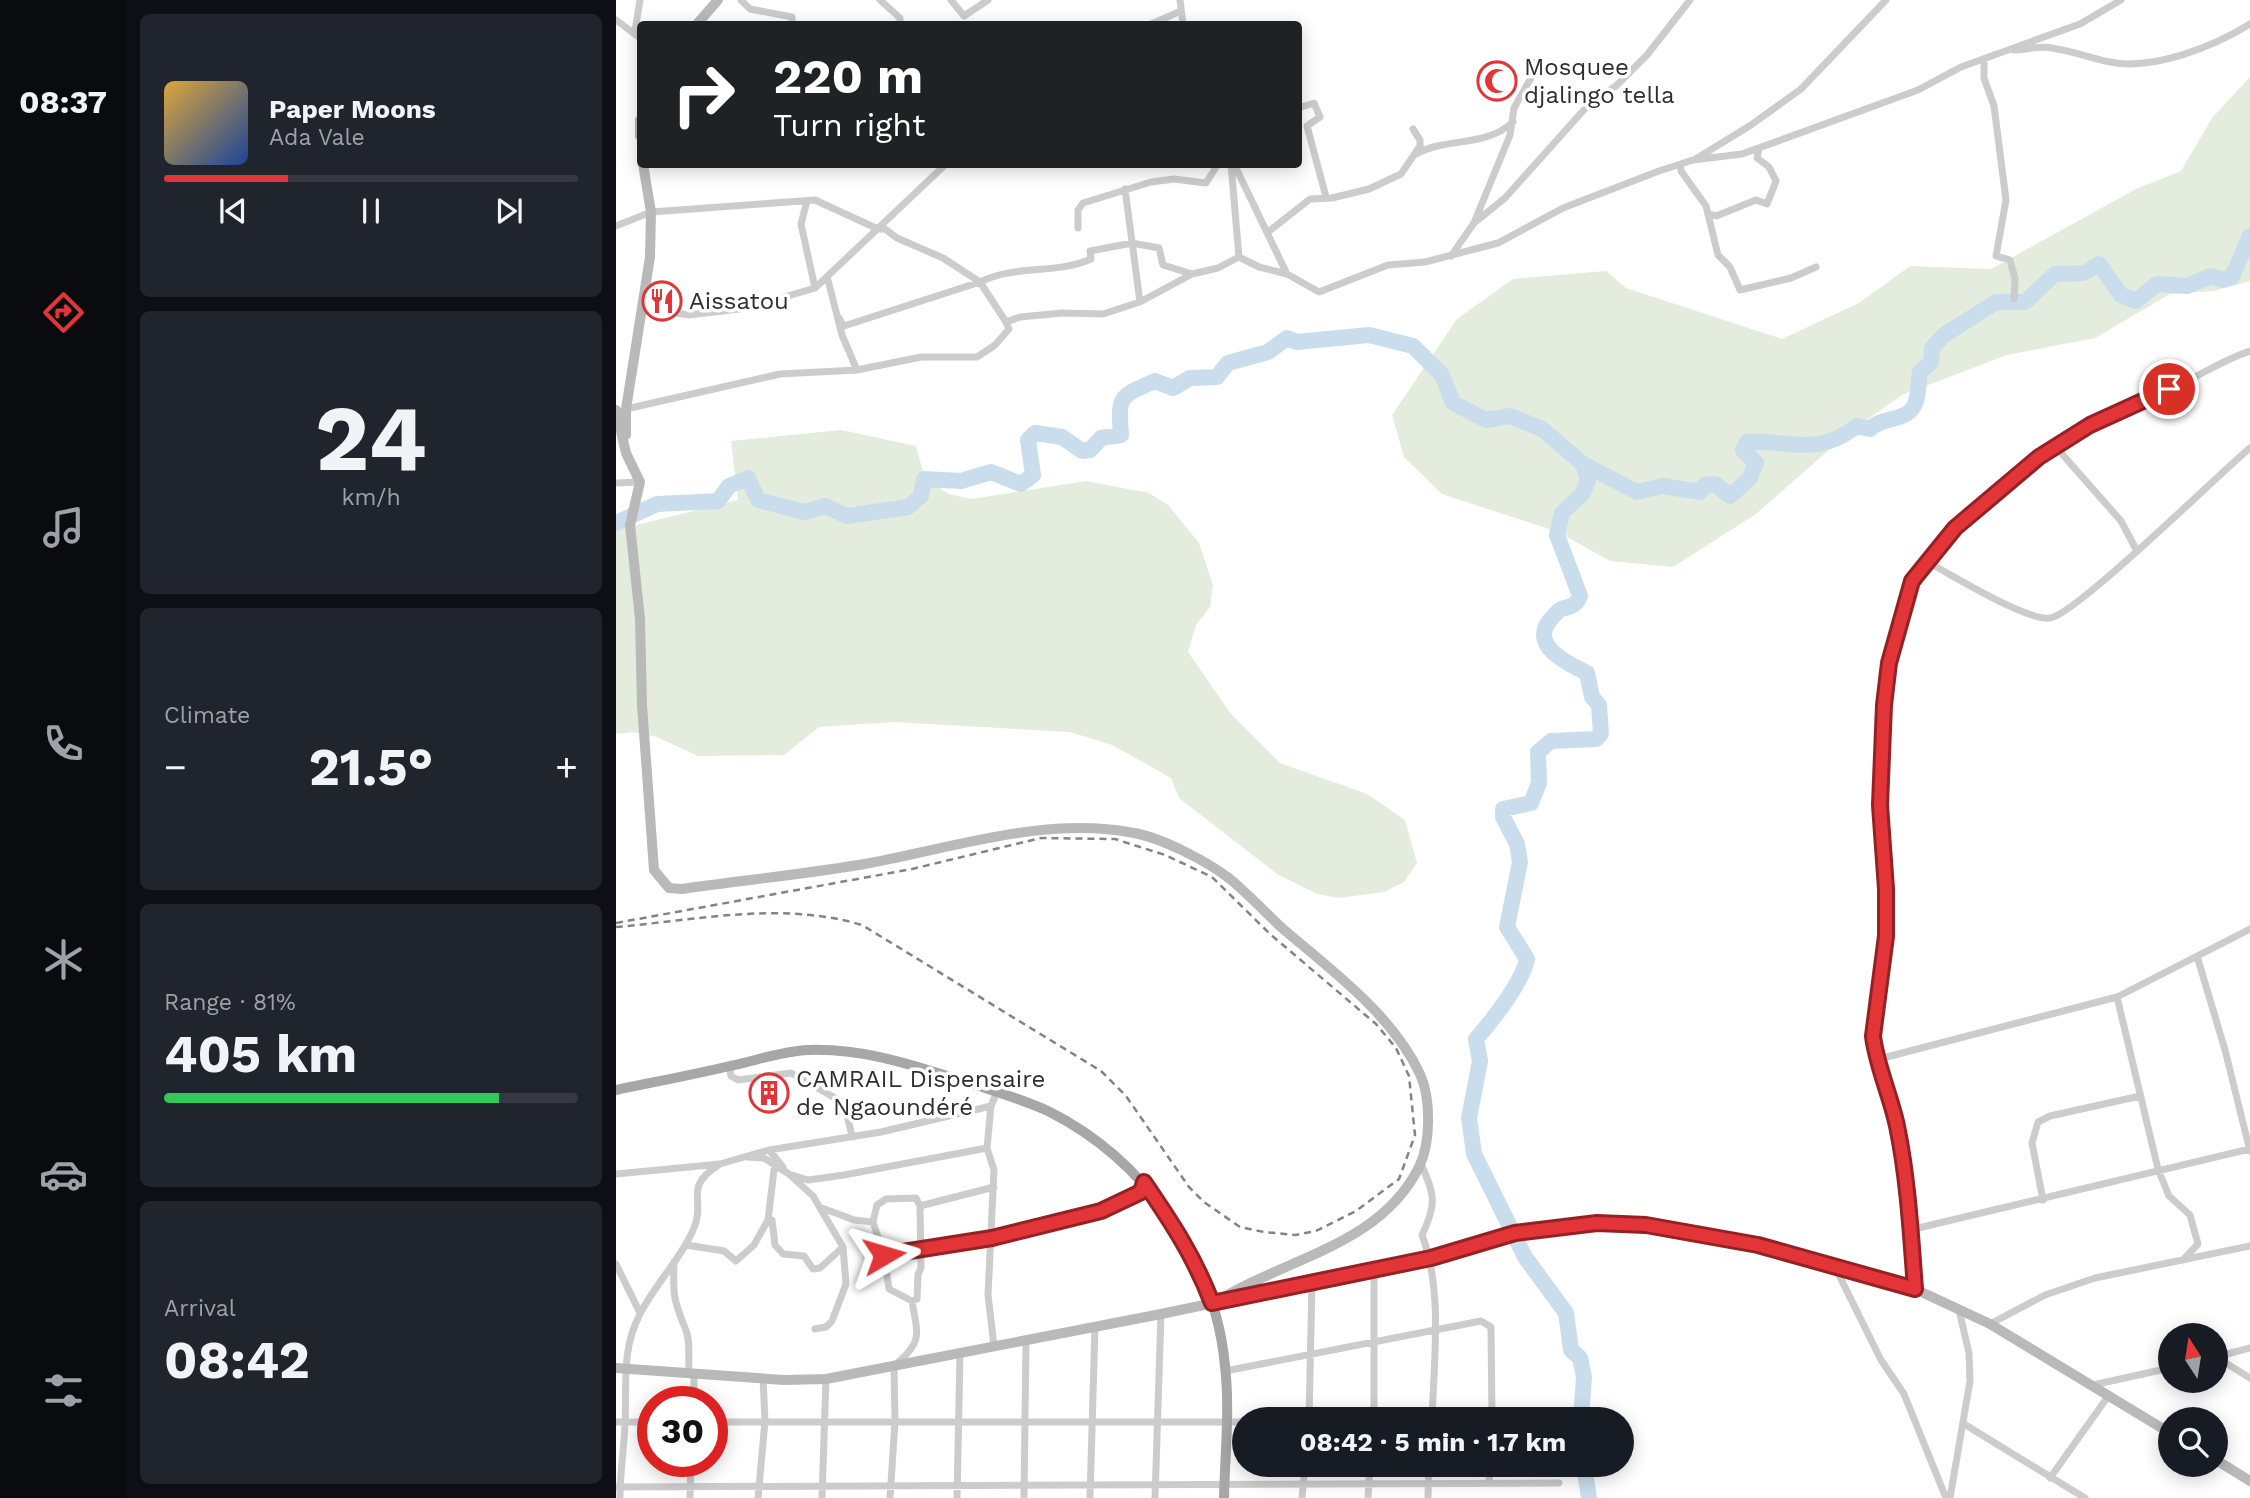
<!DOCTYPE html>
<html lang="en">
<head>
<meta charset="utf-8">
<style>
	:root { --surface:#171b24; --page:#20242c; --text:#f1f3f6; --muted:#9ea1a6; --line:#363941; --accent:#e33537 }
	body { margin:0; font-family:"Work Sans",sans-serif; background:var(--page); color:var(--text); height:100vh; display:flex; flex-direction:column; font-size:26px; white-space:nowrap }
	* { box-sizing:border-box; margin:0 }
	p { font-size:23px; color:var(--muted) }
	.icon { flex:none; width:38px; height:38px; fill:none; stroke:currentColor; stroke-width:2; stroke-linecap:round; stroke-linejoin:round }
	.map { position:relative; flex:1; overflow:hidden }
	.side { display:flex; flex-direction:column; gap:14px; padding:14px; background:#0d0f14; width:490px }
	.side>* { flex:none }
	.hud { position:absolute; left:21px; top:21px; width:665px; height:147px; border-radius:7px; box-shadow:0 4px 18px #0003; background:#202124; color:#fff; overflow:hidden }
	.needle { width:46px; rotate:348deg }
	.fabs { position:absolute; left:1542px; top:1323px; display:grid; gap:14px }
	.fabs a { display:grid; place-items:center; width:70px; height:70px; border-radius:50%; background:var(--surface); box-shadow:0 4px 18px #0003; font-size:35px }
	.speed { position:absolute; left:21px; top:1386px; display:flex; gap:14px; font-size:35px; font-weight:700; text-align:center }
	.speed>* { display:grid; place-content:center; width:91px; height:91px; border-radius:50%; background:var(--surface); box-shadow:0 4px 18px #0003; line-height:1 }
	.speed .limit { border:10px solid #d22; background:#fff; color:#111 }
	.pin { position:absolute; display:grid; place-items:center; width:60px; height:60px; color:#fff; margin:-30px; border:4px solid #fff; border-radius:50%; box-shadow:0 2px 7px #0007 }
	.me { position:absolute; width:77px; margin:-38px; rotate:83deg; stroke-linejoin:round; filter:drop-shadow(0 0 5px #0008) }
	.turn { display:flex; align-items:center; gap:24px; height:147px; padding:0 21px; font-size:32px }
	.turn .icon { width:91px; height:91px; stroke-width:2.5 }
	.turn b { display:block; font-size:49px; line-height:60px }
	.big { font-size:52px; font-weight:700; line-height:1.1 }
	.side .card { flex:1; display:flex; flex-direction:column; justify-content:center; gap:10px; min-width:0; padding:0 24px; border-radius:10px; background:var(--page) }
	.side .dial { align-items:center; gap:0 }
	.dial b { font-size:91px; line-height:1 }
	.song { display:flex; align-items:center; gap:21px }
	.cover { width:84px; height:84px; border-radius:10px; background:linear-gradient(135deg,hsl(40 70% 55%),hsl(220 70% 35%)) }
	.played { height:7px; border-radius:4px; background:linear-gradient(90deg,var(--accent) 30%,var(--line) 30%) }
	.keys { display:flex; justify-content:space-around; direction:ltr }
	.heat { display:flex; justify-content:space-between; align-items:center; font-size:38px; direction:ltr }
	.charge { height:10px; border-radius:5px; background:linear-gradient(90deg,#34c759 81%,var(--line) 0) }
	.trip { position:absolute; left:616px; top:1407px; width:402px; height:70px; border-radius:35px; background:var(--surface); box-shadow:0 4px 18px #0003; font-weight:700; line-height:70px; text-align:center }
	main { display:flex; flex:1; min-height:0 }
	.tab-bar { display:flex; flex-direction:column; width:126px; justify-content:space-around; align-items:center; background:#090b0e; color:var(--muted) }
	.tab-bar .icon { width:49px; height:49px }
	.tab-bar .selected { color:var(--accent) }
	.tab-bar b { font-size:32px; color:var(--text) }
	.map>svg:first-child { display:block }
	.green { fill:#e4ecdd }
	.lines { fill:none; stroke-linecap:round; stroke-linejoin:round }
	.river { stroke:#caddec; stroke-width:16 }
	.street { stroke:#ccc; stroke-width:7 }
	.secondary { stroke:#b9b9b9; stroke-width:10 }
	.primary { stroke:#a7a7a7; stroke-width:10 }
	.rail { stroke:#848484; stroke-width:2.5; stroke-dasharray:7 5; stroke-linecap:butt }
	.route-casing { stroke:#942224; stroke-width:18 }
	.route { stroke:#e33537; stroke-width:12 }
	.labels { text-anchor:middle; stroke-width:7; stroke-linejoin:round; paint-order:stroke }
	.poi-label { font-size:24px; fill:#2f2f2f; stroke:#fff; text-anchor:start }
</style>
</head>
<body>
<main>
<nav class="tab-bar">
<b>08:37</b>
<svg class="icon selected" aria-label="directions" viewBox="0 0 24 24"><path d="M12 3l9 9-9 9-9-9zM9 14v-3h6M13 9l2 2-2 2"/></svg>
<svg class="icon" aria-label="music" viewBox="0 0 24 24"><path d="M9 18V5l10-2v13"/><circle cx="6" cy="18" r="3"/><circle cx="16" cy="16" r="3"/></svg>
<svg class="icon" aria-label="phone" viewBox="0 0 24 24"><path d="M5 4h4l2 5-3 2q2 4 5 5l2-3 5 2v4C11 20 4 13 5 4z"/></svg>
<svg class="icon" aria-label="climate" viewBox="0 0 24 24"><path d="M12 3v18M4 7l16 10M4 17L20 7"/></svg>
<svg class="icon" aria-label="car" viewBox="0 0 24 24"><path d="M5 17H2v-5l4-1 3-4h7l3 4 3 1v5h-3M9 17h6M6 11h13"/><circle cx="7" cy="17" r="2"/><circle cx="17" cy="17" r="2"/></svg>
<svg class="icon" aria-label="filters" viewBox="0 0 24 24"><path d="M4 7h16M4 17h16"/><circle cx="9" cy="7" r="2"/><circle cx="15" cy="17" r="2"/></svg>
</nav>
<section class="side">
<div class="card">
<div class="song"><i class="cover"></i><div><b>Paper Moons</b><p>Ada Vale</p></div></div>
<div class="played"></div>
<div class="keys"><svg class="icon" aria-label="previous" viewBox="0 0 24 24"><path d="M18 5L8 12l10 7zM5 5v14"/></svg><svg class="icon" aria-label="pause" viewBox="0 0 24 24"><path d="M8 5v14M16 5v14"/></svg><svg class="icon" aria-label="next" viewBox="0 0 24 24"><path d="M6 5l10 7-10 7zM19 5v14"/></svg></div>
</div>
<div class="card dial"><b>24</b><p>km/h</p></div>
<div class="card"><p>Climate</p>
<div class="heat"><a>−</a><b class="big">21.5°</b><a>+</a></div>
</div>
<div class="card"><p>Range · 81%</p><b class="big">405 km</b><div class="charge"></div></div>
<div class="card"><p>Arrival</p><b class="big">08:42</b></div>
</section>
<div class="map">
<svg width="1634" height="1498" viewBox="0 0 1634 1498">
	<rect width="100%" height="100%" fill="#fff"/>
	<path class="green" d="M1634,77V281L1597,291L1554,294L1479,338L1391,355L1286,395L1231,434L1140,514L1057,567L994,561L942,532L826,494L788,457L776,415L841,319L897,279L990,271L1010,288L1166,339L1243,303L1294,266L1375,269L1520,189L1565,171L1596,118Z
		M225,430L300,446L309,479L333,494L355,499L470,481L533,493L552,505L583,543L597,585L594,607L580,625L572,652L615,714L664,763L751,794L789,820L801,863L788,882L768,892L723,898L701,894L661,874L563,798L555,778L496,745L454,732L277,722L203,727L168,755L82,756L41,737L17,732L0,734V530L122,500L115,441Z"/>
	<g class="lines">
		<path class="river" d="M0,523L41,504L102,501L113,486L132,478L142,500L188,512L209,506L231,516L292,507L305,496L308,479L345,481L375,472L405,484L417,475L412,440L419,433L446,437L466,451L474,450L485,438L505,435C502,395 503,397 539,381L557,388L574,378L601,377L612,363L652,352L671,338L681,342L753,335L797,346L826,375L837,403L870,420L894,416L926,429L967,464L1021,492L1047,486L1084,492L1089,485L1099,484L1114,496L1133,479L1140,463L1127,450L1131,442C1175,440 1201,457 1241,426L1254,429C1267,415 1294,423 1300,401C1303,393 1302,381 1304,372L1315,362L1316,348L1328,335L1380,302H1409L1439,274L1468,273L1483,264L1505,295L1520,301L1541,284L1571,286L1595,276L1606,280L1616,277L1634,236
			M965,1419L968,1377L964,1358L955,1350L950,1313L909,1257L858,1154L853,1118L864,1061L860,1039C876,1021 906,983 911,959L891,927L904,862L901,844L887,817V809L915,803L923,783L922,752L935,741L980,739L985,734L983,705L976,697L971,673C953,664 913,646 934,620C937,617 942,610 945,609C952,607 960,607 964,596L941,535L946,513L966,494L972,481L967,464
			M968,1465L973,1498"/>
		<path class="street" d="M125,0L134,9L176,17V24
			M264,0L284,18V24
			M335,0L348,16L372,0
			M564,0L567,24
			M0,20L24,38
			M535,24L565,11
			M19,31L24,0
			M1398,50C1411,50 1424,45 1436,48C1456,51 1475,58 1494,62C1537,71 1599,46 1634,24
			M1368,59V78L1378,106L1390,200L1380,256L1394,260L1399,279L1398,299
			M682,108L698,103L704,117L691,126L710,197
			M800,154C830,137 869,148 897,122
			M1078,160L1135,125L1185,89L1270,0
			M618,164L671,274
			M1065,164V171L1090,206L1102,255L1114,267L1124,290L1175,278L1200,267
			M509,189L524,302
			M191,201L185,224L199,288
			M1093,214L1100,216L1140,200L1151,204L1160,181L1153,167L1141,158L1143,148
			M858,223L894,135L898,108L916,76L917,62
			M0,226L35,212L199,200L262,229H269L281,238L327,258L364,282C401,264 438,275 475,259L474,251L516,243L543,248L547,265L576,274
			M462,228V210L467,203L535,182L558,179L590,183L602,164
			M652,232L694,199L716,198L753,189L785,174L804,146V140L797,129
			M835,256L858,223L889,198L975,102L1000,86L1031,55L1074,0
			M623,257L643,267L671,274L703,292L772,265L809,262L882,243L947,208L1043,171L1077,160L1126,154L1302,90L1345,67L1464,24L1505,0
			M212,280L226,335L241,370
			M27,308L73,315L131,308L199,288L330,164
			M223,318L228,326L364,282L390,322
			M10,409L164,374L241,370L305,357H361L379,345L393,329L390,322L404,317L446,313L487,314L524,302L576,274L602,268L623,257L615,164
			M1439,446L1505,521L1521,551
			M0,483L24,482
			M1313,563C1355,507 1413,459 1475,425C1504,409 1537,398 1567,383C1590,372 1609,359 1634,351
			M1581,956L1609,1050L1634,1151
			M1501,997L1542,1169L1553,1196L1574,1215L1582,1244L1567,1260
			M1263,1059L1501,997L1634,929
			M113,1066L115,1076L122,1080L175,1073L228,1103L236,1136
			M153,1150L167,1167
			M132,1157L148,1158L173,1174L197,1196L227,1247L230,1284L216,1321L210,1327L199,1329
			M805,1164C819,1195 821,1204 806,1235C827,1290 818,1360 816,1419
			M0,1174L104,1164L153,1150L265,1132L375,1106
			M176,1175L192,1180L228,1175L371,1148
			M1427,1200L1416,1143L1422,1122L1434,1116L1524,1096
			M304,1206L378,1187
			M206,1208L238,1220L257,1222L268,1255L273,1289L296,1301
			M152,1220H156L159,1245L167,1254L188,1256L197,1269L204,1268L227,1247
			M257,1222L261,1205L270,1199L300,1198L304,1206L305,1268L302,1274L301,1299L296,1301C302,1336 307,1342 278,1366L279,1422L274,1498
			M1294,1230L1634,1149
			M70,1245L108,1251L120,1261L138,1245L152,1220L158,1170L162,1167
			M268,1255L376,1238L485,1211L525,1191L527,1183
			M58,1262C57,1295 57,1298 69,1328C75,1340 72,1359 73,1373
			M0,1264L24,1313
			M1218,1265L1265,1360L1288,1394L1330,1498
			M1299,1289C1294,1235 1292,1179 1281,1126C1275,1097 1259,1063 1257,1036L1270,936L1271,889L1263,805L1268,705L1273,663L1288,604L1296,581L1313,563C1338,576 1410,621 1434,618C1459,615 1603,474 1634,448
			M1374,1324L1429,1295L1479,1278L1634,1246
			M378,1346L372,1295L378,1170L371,1148L375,1106L381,1092
			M1600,1357L1634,1378
			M1600,1357L1634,1348
			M609,1371L865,1321L875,1327L876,1419
			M78,1373V1402
			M1477,1385L1554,1368
			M693,1419L696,1282
			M732,1419L927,1412
			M758,1419V1270
			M0,1422H37
			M96,1422H628
			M1348,1424L1469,1498
			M1434,1478L1493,1395
			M873,1483L874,1465
			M0,1487L943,1483
			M4,1498C4,1473 8,1448 9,1423C11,1385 5,1350 24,1314C39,1284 65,1259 78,1228C90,1199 66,1188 104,1164
			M74,1498L75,1461
			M142,1498L149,1421L147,1378
			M206,1498L210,1379
			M341,1498L344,1353
			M408,1498L410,1340
			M474,1498L479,1326
			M539,1498L545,1314
			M686,1498L689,1465
			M752,1498L754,1465
			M812,1498L813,1465
			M1334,1498L1354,1381L1353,1353L1343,1310"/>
		<path class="secondary" d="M81,24L102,0
			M24,120V136
			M0,410L10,453L24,482L14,525L24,619L26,705L38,870L53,888L66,889C128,880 192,874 254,863C340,847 430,816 518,833C546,838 591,861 614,879C632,894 649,912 666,928C715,970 776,1014 804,1074C815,1098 815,1143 803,1167C764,1246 669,1258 600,1302
			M10,435V409L34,257L35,212L27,164
			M0,1368L168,1380L210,1379L545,1314L815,1258L899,1233L958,1224L1011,1223L1142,1245L1299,1289L1374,1324L1554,1433
			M1600,1460L1634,1481"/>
		<path class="primary" d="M0,1090C38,1082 76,1075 114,1066C139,1061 166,1051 192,1050C251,1048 302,1067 357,1084C381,1092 408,1100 432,1111C528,1159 599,1258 609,1366C614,1410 609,1454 608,1498"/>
		<path class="rail" d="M0,923L296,869L425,838L499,839L549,855L596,877L654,934L760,1024L780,1048L793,1076L799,1135L783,1179L740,1211L700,1231L679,1235L648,1232L624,1227L588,1202L573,1187L510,1096L485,1071L246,925C165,901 82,920 0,927"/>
	</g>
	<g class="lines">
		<g class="route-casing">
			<path id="route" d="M268,1255L376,1238L485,1211L525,1192L528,1182C556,1223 578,1256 596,1303L815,1258L899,1233L981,1223L1030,1225L1142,1245L1299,1289C1295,1235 1292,1179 1281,1126C1275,1097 1260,1064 1257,1036L1270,936V889L1264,805L1268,705L1273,663L1296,581L1339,528L1423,457L1474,425L1553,389"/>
		</g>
		<use href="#route" class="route"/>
	</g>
	<defs>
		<g id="mosque-ring" transform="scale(2.0125)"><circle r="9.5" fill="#fff" stroke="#e33537" stroke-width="1.5"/><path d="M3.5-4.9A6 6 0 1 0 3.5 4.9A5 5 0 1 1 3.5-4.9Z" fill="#e33537"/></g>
		<g id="restaurant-ring" transform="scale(2.0125)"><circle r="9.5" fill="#fff" stroke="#e33537" stroke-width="1.5"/><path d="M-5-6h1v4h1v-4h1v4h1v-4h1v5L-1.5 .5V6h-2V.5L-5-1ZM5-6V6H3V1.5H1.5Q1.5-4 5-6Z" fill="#e33537"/></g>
		<g id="building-ring" transform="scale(2.0125)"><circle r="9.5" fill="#fff" stroke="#e33537" stroke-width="1.5"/><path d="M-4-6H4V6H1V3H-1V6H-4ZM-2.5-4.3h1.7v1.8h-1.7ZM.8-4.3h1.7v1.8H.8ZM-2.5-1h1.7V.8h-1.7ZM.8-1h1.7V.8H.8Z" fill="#e33537"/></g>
	</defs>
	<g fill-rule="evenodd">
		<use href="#mosque-ring" x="881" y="81"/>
		<use href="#restaurant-ring" x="46" y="301"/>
		<use href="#building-ring" x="153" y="1093"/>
	</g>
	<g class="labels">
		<g class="poi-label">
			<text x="908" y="75">Mosquee<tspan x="908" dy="28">djalingo tella</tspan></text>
			<text x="73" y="309">Aissatou</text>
			<text x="180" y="1087">CAMRAIL Dispensaire<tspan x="180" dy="28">de Ngaoundéré</tspan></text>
		</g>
	</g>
</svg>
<div class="fabs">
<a><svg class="needle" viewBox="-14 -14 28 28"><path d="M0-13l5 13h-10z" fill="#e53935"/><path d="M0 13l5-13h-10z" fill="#9ea1a6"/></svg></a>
<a><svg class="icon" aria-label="search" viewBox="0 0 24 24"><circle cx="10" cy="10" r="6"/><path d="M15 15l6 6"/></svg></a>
</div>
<div class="speed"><div class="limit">30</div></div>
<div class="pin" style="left:1553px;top:389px;background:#d93025"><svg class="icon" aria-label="arrive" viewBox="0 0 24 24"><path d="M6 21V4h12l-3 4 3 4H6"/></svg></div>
<svg class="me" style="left:268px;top:1255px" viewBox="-20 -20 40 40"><path d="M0-17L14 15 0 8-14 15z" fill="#e33537" stroke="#fff" stroke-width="4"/></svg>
<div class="trip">08:42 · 5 min · 1.7 km</div>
<div class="hud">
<div class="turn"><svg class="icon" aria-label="right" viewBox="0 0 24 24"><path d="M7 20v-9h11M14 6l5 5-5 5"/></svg><div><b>220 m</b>Turn right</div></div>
</div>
</div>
</main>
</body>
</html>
